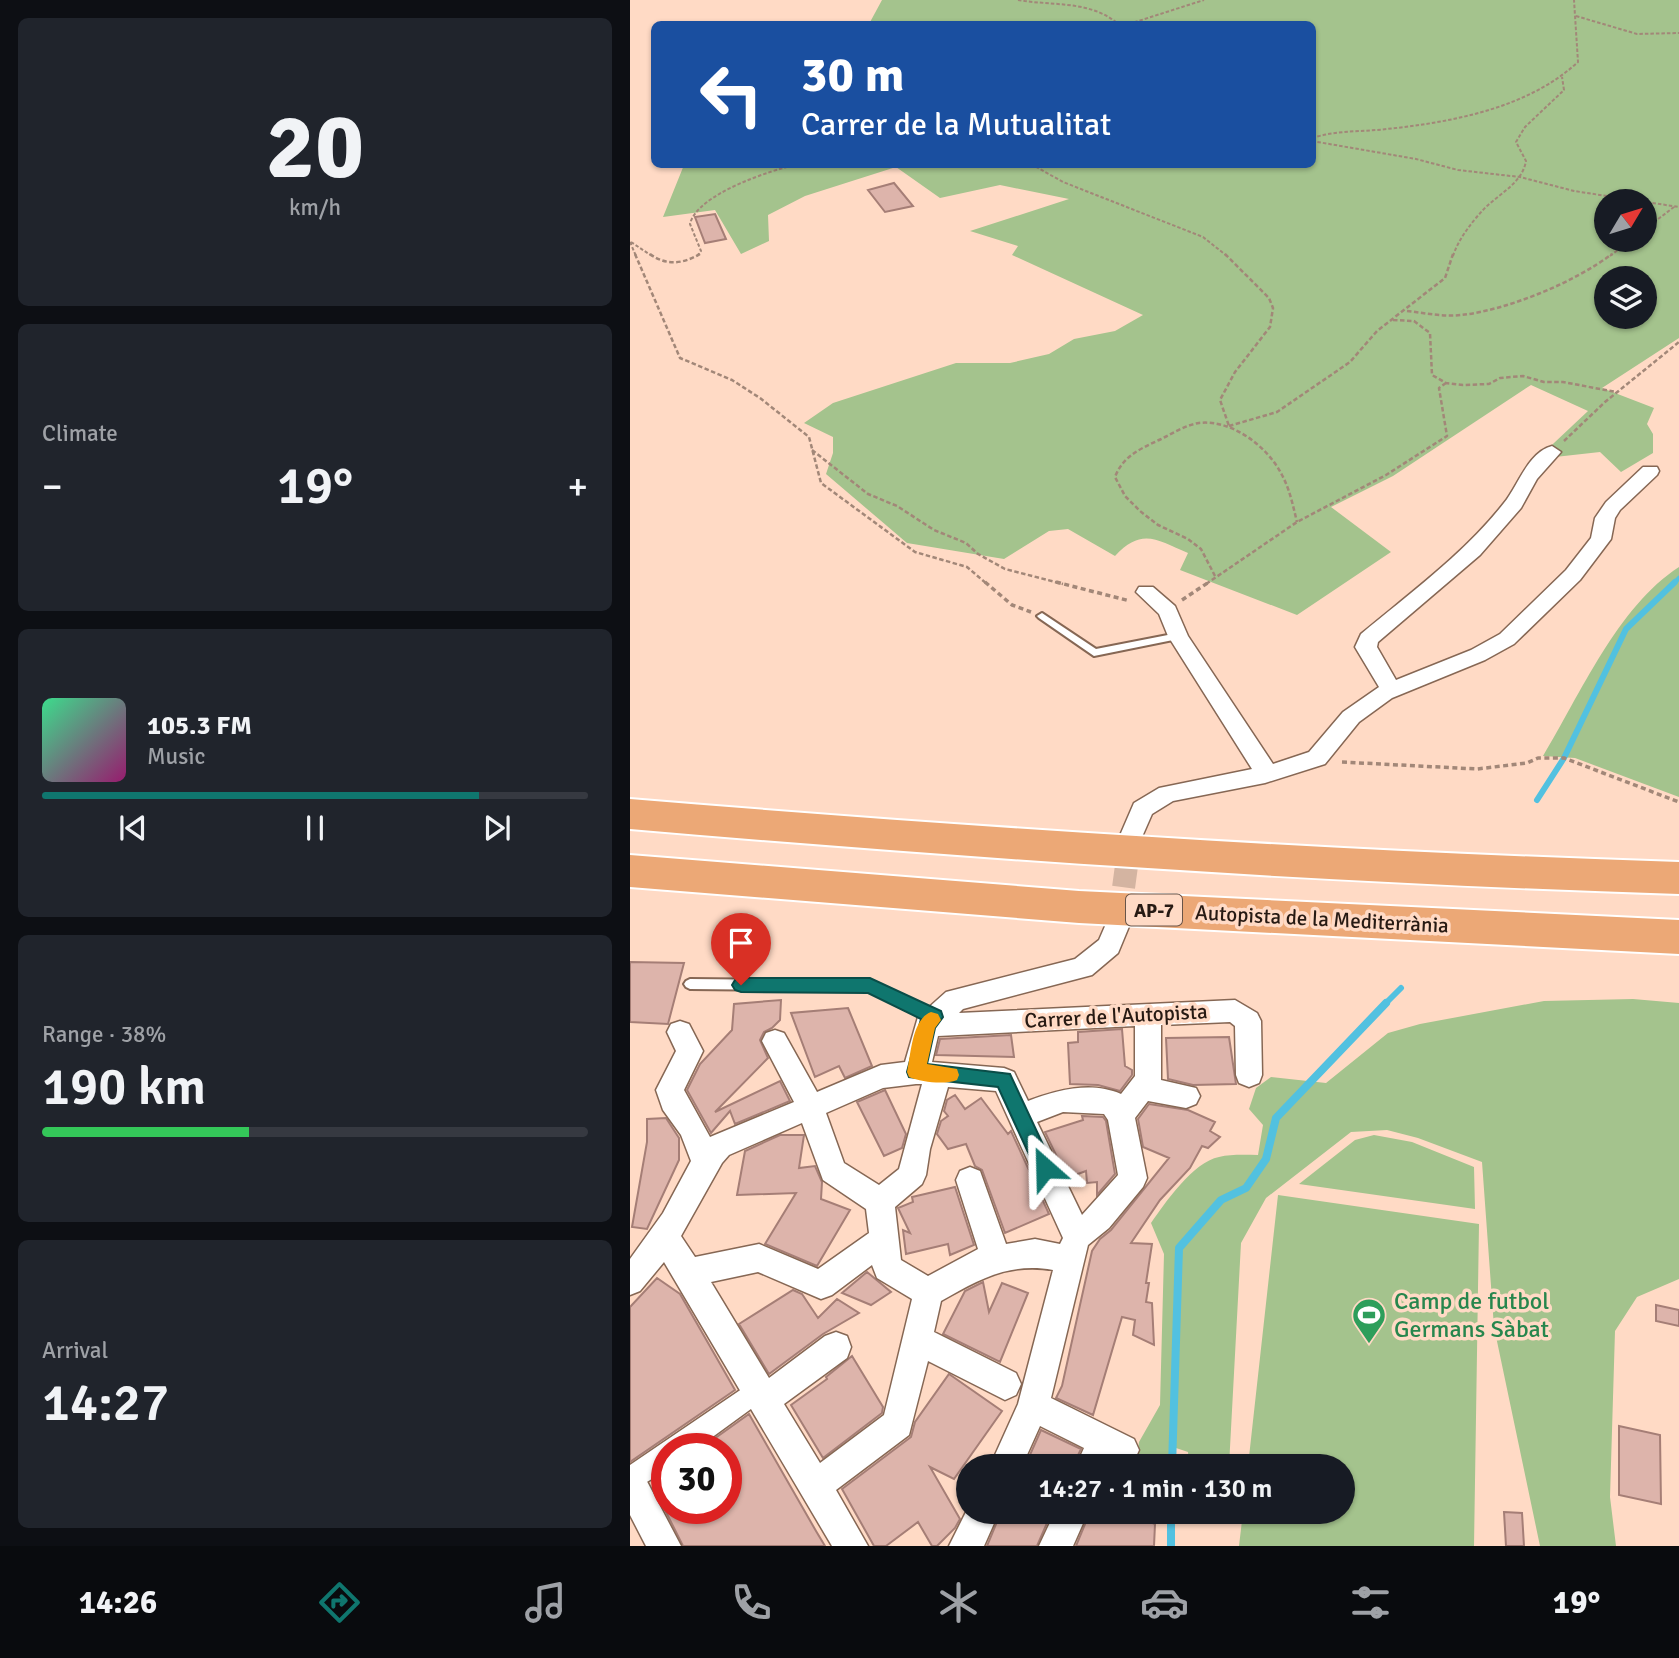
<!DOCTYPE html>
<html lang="en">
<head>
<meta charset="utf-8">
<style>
	:root { --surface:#171b24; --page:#20242c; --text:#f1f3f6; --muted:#9ea1a6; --line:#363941; --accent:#0f766e }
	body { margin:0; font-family:Signika,sans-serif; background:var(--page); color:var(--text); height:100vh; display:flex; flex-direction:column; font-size:26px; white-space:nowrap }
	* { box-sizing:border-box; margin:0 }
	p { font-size:23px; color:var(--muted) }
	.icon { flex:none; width:38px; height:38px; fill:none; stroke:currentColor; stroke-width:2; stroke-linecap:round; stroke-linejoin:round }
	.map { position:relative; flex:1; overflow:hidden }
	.details { display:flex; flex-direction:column; gap:18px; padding:18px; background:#0d0f14; width:630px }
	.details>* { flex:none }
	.banner { position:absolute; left:21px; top:21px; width:665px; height:147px; border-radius:10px; box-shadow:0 2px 5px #0004; background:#1a4fa0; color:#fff; overflow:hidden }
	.needle { width:46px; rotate:52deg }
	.tools { position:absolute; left:964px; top:189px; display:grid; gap:14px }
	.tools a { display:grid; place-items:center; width:63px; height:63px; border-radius:50%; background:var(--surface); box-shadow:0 2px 5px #0004; font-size:35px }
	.speed { position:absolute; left:21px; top:1433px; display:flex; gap:14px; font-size:35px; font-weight:700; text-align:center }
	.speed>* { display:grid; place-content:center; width:91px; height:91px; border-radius:50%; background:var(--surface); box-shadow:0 2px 5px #0004; line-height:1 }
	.speed .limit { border:10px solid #d22; background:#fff; color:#111 }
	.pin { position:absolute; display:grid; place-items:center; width:60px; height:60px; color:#fff; margin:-72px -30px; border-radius:50% 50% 50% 0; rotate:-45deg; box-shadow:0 0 7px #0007 }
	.pin .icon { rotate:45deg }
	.me { position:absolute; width:77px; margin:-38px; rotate:335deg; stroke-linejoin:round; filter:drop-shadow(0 0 5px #0008) }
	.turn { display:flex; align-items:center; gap:24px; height:147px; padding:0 35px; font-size:32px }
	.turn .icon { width:91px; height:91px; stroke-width:2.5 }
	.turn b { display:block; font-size:49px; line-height:60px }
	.big { font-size:52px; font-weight:600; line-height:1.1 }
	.details .tile { flex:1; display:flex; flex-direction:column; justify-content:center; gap:10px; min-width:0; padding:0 24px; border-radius:10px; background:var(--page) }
	.details .dial { align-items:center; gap:0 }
	.dial b { font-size:91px; line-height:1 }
	.song { display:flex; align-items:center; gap:21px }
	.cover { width:84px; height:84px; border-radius:10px; background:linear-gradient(135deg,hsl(150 70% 55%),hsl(320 70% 35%)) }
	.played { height:7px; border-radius:4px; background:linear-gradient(90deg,var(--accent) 80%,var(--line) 80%) }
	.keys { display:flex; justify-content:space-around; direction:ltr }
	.heat { display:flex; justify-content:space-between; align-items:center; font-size:38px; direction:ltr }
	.charge { height:10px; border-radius:5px; background:linear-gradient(90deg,#34c759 38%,var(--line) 0) }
	.trip { position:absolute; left:326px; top:1454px; width:399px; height:70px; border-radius:35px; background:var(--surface); box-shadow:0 2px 5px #0004; font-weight:600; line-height:70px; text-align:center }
	.tab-bar { display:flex; height:112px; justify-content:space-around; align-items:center; background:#090b0e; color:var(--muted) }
	.tab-bar .icon { width:49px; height:49px }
	.tab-bar .active { color:var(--accent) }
	.tab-bar b { font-size:32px; color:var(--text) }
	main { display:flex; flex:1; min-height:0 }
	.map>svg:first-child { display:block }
	.green { fill:#a4c38d; fill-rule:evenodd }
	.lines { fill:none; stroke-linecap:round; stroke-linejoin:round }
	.stream-far2 { stroke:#52c1e0; stroke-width:4.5 }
	.stream-far1 { stroke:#52c1e0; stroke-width:6 }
	.stream { stroke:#52c1e0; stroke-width:8 }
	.building { fill:#ddb4ab; stroke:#a57e76; stroke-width:2 }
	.minor-tunnel { stroke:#d4b4a1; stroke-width:23; stroke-dasharray:23 11; stroke-linecap:butt }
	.service-casing { stroke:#866754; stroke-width:4 }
	.pedestrian-casing { stroke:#866754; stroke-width:3 }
	.minor-casing { stroke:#866754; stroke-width:3 }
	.motorway-casing { stroke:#fff; stroke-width:4 }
	.path-far2 { stroke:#a28778; stroke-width:2; stroke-dasharray:3.5 2; stroke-linecap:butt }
	.path-far1 { stroke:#a28778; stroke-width:2.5; stroke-dasharray:4.5 2.5; stroke-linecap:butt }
	.path { stroke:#a28778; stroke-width:3.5; stroke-dasharray:5 3.5; stroke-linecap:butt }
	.service { fill:#fff; fill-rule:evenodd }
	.pedestrian { fill:#fff; fill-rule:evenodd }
	.minor { fill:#fff; fill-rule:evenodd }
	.motorway { fill:#eca876; fill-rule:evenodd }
	.route { fill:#0f766e; stroke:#0a4d48; stroke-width:2 }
	.slow { fill:#f59e0b }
	.labels { text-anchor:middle; stroke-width:7; stroke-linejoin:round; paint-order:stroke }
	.shield { fill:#ffdac5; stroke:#685448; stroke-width:2 }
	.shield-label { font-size:19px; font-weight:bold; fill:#271a13 }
	.street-label { font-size:21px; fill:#271a13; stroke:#ffdac5 }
	.near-leisure-label { font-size:24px; fill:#27864d; stroke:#ffdac5; text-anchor:start }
</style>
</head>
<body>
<main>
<section class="details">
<div class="tile dial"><b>20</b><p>km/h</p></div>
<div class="tile"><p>Climate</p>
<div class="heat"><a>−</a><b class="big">19°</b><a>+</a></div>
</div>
<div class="tile">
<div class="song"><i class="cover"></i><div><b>105.3 FM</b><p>Music</p></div></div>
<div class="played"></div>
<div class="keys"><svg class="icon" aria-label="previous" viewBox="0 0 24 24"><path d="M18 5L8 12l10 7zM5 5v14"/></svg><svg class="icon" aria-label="pause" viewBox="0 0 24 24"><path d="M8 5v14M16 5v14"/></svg><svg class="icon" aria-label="next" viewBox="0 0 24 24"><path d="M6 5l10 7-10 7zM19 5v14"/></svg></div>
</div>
<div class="tile"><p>Range · 38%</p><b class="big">190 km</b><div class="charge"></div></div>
<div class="tile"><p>Arrival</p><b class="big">14:27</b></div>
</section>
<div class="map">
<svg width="1049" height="1546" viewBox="0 0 1049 1546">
	<rect width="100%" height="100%" fill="#ffdac5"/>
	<path class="green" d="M252,0H1049V338L972,388L1024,408L1017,424L1023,434V453L991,472L970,452L907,459L958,411L901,385L763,476L701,507L761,552L667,615L550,570L558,553C527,540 512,527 485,556L438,529L419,531L374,559L277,543L196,474L203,453V437L174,423L203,403L326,363H380L419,354L444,339L485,331L513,315L382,255L388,246L340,231L439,199L370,185L310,198L266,167L175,196L138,215L139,241L111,254L85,210L33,217L54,165L682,164V24H239ZM976,201H1015V240H976ZM976,278H1015V317H976Z
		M1049,567V797L945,758L913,756C950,695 988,606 1049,567Z
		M1003,999L1049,1003V1279L1007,1297L985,1331L980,1497L986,1546H910L864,1327L852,1162L788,1138L757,1130L721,1132L636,1198L611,1243L599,1466H559L558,1452L546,1448L537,1466H506L509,1442L530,1405L534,1254L521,1223C535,1203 563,1162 589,1157C601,1154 616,1155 628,1155L633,1125L619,1109L626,1088L641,1077L696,1083L758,1033L790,1024L914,1001Z
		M744,1135L782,1142L844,1167L845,1209L669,1184L725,1140Z
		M648,1195L849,1224L844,1546H609L613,1512H712V1466H618Z"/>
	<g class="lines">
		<path class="stream-far2" d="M1043,584L1049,578"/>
		<path class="stream-far1" d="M907,800L934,758L996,629L1045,582
			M754,1005L771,988"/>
		<path class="stream" d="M542,1466L549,1248L591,1200L616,1188L636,1159L646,1118L756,1003
			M541,1512V1546"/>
	</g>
	<path class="building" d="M264,183L283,206L255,212L238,190Z
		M85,214L96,239L75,243L65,217Z
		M0,962L54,963L38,1024L0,1022Z
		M151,1000L150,1020L142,1028L134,1032L130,1040L138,1058L85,1112L150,1081L160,1101L105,1124L100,1111L81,1133L57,1090L70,1064L102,1030L104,1004Z
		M218,1008L242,1066L215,1078L209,1066L185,1077L161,1013Z
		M492,1029L495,1066L502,1070V1075L490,1091L468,1085L440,1084L438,1043L448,1042V1032Z
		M381,1035L384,1057L306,1055L310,1039Z
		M599,1037L606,1084L563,1085L538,1079L536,1038Z
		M255,1090L276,1134L272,1148L254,1156L227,1102Z
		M325,1095L335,1109L351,1098L378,1134L381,1131L419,1214L375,1233L352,1170L345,1166L336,1144L318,1149L307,1134L311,1121L318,1116L314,1111L317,1100Z
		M519,1104L558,1110L585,1122L580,1131L590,1137L578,1148L572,1146L560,1168L530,1200L501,1243L522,1244L516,1283H519L516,1302L522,1303L524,1345L503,1335L505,1320L492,1317L463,1415L426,1398L432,1386L462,1251L470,1239L481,1230L539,1158L513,1147L508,1119Z
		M452,1116L473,1117L476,1121L485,1174L467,1195V1182L457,1183L456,1171L437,1178L415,1132L453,1120Z
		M36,1118L49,1138V1160L17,1229L2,1227L17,1142V1119Z
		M150,1135H174L169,1168L185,1166L192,1182L191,1199L220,1210L187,1266L135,1244L166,1193L107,1195L115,1151Z
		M325,1187L344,1245L320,1255L318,1244L276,1254L273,1230L280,1233L268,1208L283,1202L282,1197Z
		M237,1272L261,1292L241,1305L212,1293Z
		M27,1278L50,1294L105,1390L0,1462V1307Z
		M353,1282L359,1312L372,1283L398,1293L370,1362L313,1334L335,1291Z
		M163,1290L172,1294L188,1318L207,1299L229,1313L193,1334L139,1374L109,1324Z
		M1026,1305L1049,1310V1326L1026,1321Z
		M222,1356L253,1407L252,1413L193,1458L161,1405L197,1379L196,1377Z
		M319,1374L372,1411L324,1479L300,1467L330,1519L325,1528L307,1546H302L288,1522L256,1546H244L212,1489L281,1437L285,1422Z
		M119,1414L186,1531L195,1546H53L28,1496L37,1490V1508H96V1449H70Z
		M989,1426L1030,1435L1031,1504L989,1495Z
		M411,1430L451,1449L443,1466H395Z
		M371,1512H411L408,1518L417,1523L407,1546H357Z
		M460,1512H514L511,1518L525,1524L524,1546H446Z
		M874,1512L892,1513L894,1546H876Z"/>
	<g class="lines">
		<path class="minor-tunnel" d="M489,921L500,840"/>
		<g class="service-casing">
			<path id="service" d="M412,613L466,649L548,633L553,636L548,639L464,656L409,618L407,616Z
				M60,979L240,981L308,1013L310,1017L308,1021L304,1022L300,1021L239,991L60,989L56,987L54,984L56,981Z"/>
		</g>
		<g class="pedestrian-casing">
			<path id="pedestrian" d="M128,1378L136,1382L140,1390L136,1398L66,1449H37V1470L0,1492V1465Z"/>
		</g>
		<g class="minor-casing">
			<path id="minor" d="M922,446L931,452L907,479L891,508L850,555L748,642L747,647L766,680L841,650L870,634L936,570L961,538L965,518L976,502L1013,467H1027L1029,471L1027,475L990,510L985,518L981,539L950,580L884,644L855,660L762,698L729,722L695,764L635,783L543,801L522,814L508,846L500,849L492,846L488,840L504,803L529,788L622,769L538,636L529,614L506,592L509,587H523L545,606L558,636L643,764L679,752L713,712L749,687L725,647L731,634C780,593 834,554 874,503C888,486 898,452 922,446Z
				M488,914L497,917L500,924L488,953L462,975L333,1009L329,1013L605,1000L627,1013L631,1021L632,1075L629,1083L619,1087L609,1083L606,1075L605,1026L600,1022L531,1025V1080L566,1088L570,1096L566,1104L556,1108L518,1101L505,1118L517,1178L513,1187L479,1228L458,1245L421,1398L504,1439L509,1450L504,1461L493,1466L481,1461L479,1466H446L454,1448L410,1426L392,1466H360L388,1404L423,1270C379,1262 348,1280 311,1301L304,1332L386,1373L391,1384L386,1395L375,1400L298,1361L279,1435L206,1490L238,1546H202L34,1262L10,1291L0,1295V1259L33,1213L61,1161L51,1135L33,1110L26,1090L46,1051L37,1032L41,1024L50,1021L59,1024L73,1051L54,1090L80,1137L164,1102L132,1041L136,1033L145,1030L154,1033L187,1092L251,1065L275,1062L288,1017L316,992L445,959L469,940L479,917ZM505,1026V1076L491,1094C461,1081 427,1090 398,1101L384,1072L374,1068L302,1062L308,1036ZM286,1084H292L269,1169L249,1185L214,1163L196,1113L253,1088ZM318,1087L366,1091L433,1238L430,1244L405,1239L376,1244L350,1171L340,1167L330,1171L326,1180L348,1249L298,1276L271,1260L265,1207L292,1184L296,1175L300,1149ZM433,1112L474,1114L478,1120L488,1175L452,1215L407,1122ZM172,1123L193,1180L236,1209L239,1233L188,1269L129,1244L65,1257L51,1236L92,1163L99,1155ZM242,1265L247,1278L282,1299L254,1415L190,1463L154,1404L217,1358L221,1347L217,1336L206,1332L195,1336L139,1378L81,1282L128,1272L191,1299L202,1295Z
				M0,1465L11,1470L51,1546H16L0,1515Z
				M338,1508V1512H369L354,1546H319Z
				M425,1512H458L443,1546H409Z"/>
		</g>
		<g class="motorway-casing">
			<path id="motorway" d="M0,799C349,828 699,851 1049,862V894C699,883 349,859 0,829Z
				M0,855L449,891L1049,920V954L449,923L0,887Z"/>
		</g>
		<path class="path-far2" d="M388,0C421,6 461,0 488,24
			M946,16L1007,34L1049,33
			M499,24L574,0
			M682,138C707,130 732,132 757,129C823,122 898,108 948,62L944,0
			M682,141L786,159L828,170L890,177L944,191L1049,207
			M209,164H269
			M401,164L433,182L573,237L597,256
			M1015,229L1044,207
			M0,242L6,256
			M1,242L22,256
			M67,256L71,251L60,224C67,194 141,170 169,164
			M823,256C828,240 841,223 853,210C868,194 892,184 896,161L886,142L895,127L934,90L932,77
			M980,256L1001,240"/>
		<path class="path-far1" d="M5,254L50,358L102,380L130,398L179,437L191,483L285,552L337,567L357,584
			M20,254C36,266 53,264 70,254
			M595,254L639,298L643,308L640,327L605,372L590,400L599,426
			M777,311C795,313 813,317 831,315C878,310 945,282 982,254
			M763,320L784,321L800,333L802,375L816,383L833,385L859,384L870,378L893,376L914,382H933L986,392
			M599,426L647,412L720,362L747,331L815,278L823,254
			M934,441L975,402L1049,342
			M182,450L238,494L267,506L304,530L336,543L348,554L375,569L433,584
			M585,576L571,549L558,539L528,525L510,511L495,496L485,477C493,456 510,449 529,440C542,434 555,425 569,423C602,419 638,447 652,475C660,490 663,506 667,522
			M576,584L667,522L756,475L817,436L809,388L816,383"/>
		<path class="path" d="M355,582L382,605L401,612
			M426,582L500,601
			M552,600L579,582
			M712,762L847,769L897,763L908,758H934L1049,802"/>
		<use href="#service" class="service"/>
		<use href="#pedestrian" class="pedestrian"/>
		<use href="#minor" class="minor"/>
		<use href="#motorway" class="motorway"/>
	</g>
	<path class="route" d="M111,978H240L311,1011L313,1017L305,1028L297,1064L380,1074L424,1168L422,1174L415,1177L408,1174L368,1087L279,1077L277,1072L291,1019L238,993L111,992L105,990L102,985L105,980Z"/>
	<path class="slow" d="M301,1012L308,1014L311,1020L305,1028L297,1064L327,1069L329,1075L327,1080C314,1085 292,1082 279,1077L277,1072C281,1054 282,1019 301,1012Z"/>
	<defs>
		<g id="stadium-pin" transform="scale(1.75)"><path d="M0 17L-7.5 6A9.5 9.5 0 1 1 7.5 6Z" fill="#2e9e5b" stroke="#ffdac5"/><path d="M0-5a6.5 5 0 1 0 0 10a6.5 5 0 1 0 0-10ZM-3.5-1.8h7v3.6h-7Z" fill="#fff"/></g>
	</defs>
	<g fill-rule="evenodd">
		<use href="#stadium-pin" x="739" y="1315"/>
	</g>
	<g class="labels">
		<rect class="shield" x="496" y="894.5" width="56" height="31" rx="5"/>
		<g class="shield-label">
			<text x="524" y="917">AP-7</text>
		</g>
		<g class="street-label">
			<text transform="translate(692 919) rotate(3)" y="7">Autopista de la Mediterrània</text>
			<text transform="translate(486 1016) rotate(-3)" y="7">Carrer de l'Autopista</text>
		</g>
		<g class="near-leisure-label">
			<text x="764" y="1309">Camp de futbol<tspan x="764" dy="28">Germans Sàbat</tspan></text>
		</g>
	</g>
</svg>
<div class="tools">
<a><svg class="needle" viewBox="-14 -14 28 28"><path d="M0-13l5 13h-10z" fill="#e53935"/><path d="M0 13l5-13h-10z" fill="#9ea1a6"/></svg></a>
<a><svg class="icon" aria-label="layers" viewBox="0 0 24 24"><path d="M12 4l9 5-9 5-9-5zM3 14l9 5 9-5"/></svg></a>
</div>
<div class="speed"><div class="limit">30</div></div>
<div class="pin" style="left:111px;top:985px;background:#d93025"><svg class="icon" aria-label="arrive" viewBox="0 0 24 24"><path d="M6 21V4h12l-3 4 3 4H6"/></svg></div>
<svg class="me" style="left:415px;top:1168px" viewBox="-20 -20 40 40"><path d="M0-17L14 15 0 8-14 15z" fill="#0f766e" stroke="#fff" stroke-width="4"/></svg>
<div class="trip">14:27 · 1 min · 130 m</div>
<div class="banner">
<div class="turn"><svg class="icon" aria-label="left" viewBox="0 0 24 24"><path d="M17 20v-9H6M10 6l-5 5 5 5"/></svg><div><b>30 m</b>Carrer de la Mutualitat</div></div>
</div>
</div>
</main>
<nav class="tab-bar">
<b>14:26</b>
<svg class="icon active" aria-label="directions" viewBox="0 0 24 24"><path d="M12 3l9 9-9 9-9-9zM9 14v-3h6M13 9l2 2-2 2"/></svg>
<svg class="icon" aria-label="music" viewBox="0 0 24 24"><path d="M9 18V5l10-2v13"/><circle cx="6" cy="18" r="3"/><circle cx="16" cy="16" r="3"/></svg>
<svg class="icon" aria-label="phone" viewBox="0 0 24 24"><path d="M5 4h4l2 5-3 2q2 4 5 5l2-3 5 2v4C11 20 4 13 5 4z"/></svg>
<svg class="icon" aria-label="climate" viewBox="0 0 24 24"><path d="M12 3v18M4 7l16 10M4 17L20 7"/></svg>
<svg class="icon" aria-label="car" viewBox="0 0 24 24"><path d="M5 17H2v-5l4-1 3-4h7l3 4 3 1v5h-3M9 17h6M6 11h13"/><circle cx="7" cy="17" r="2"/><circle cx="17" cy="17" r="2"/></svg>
<svg class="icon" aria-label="filters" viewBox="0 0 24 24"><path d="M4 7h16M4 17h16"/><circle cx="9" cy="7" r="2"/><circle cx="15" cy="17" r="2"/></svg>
<b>19°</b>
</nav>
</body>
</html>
